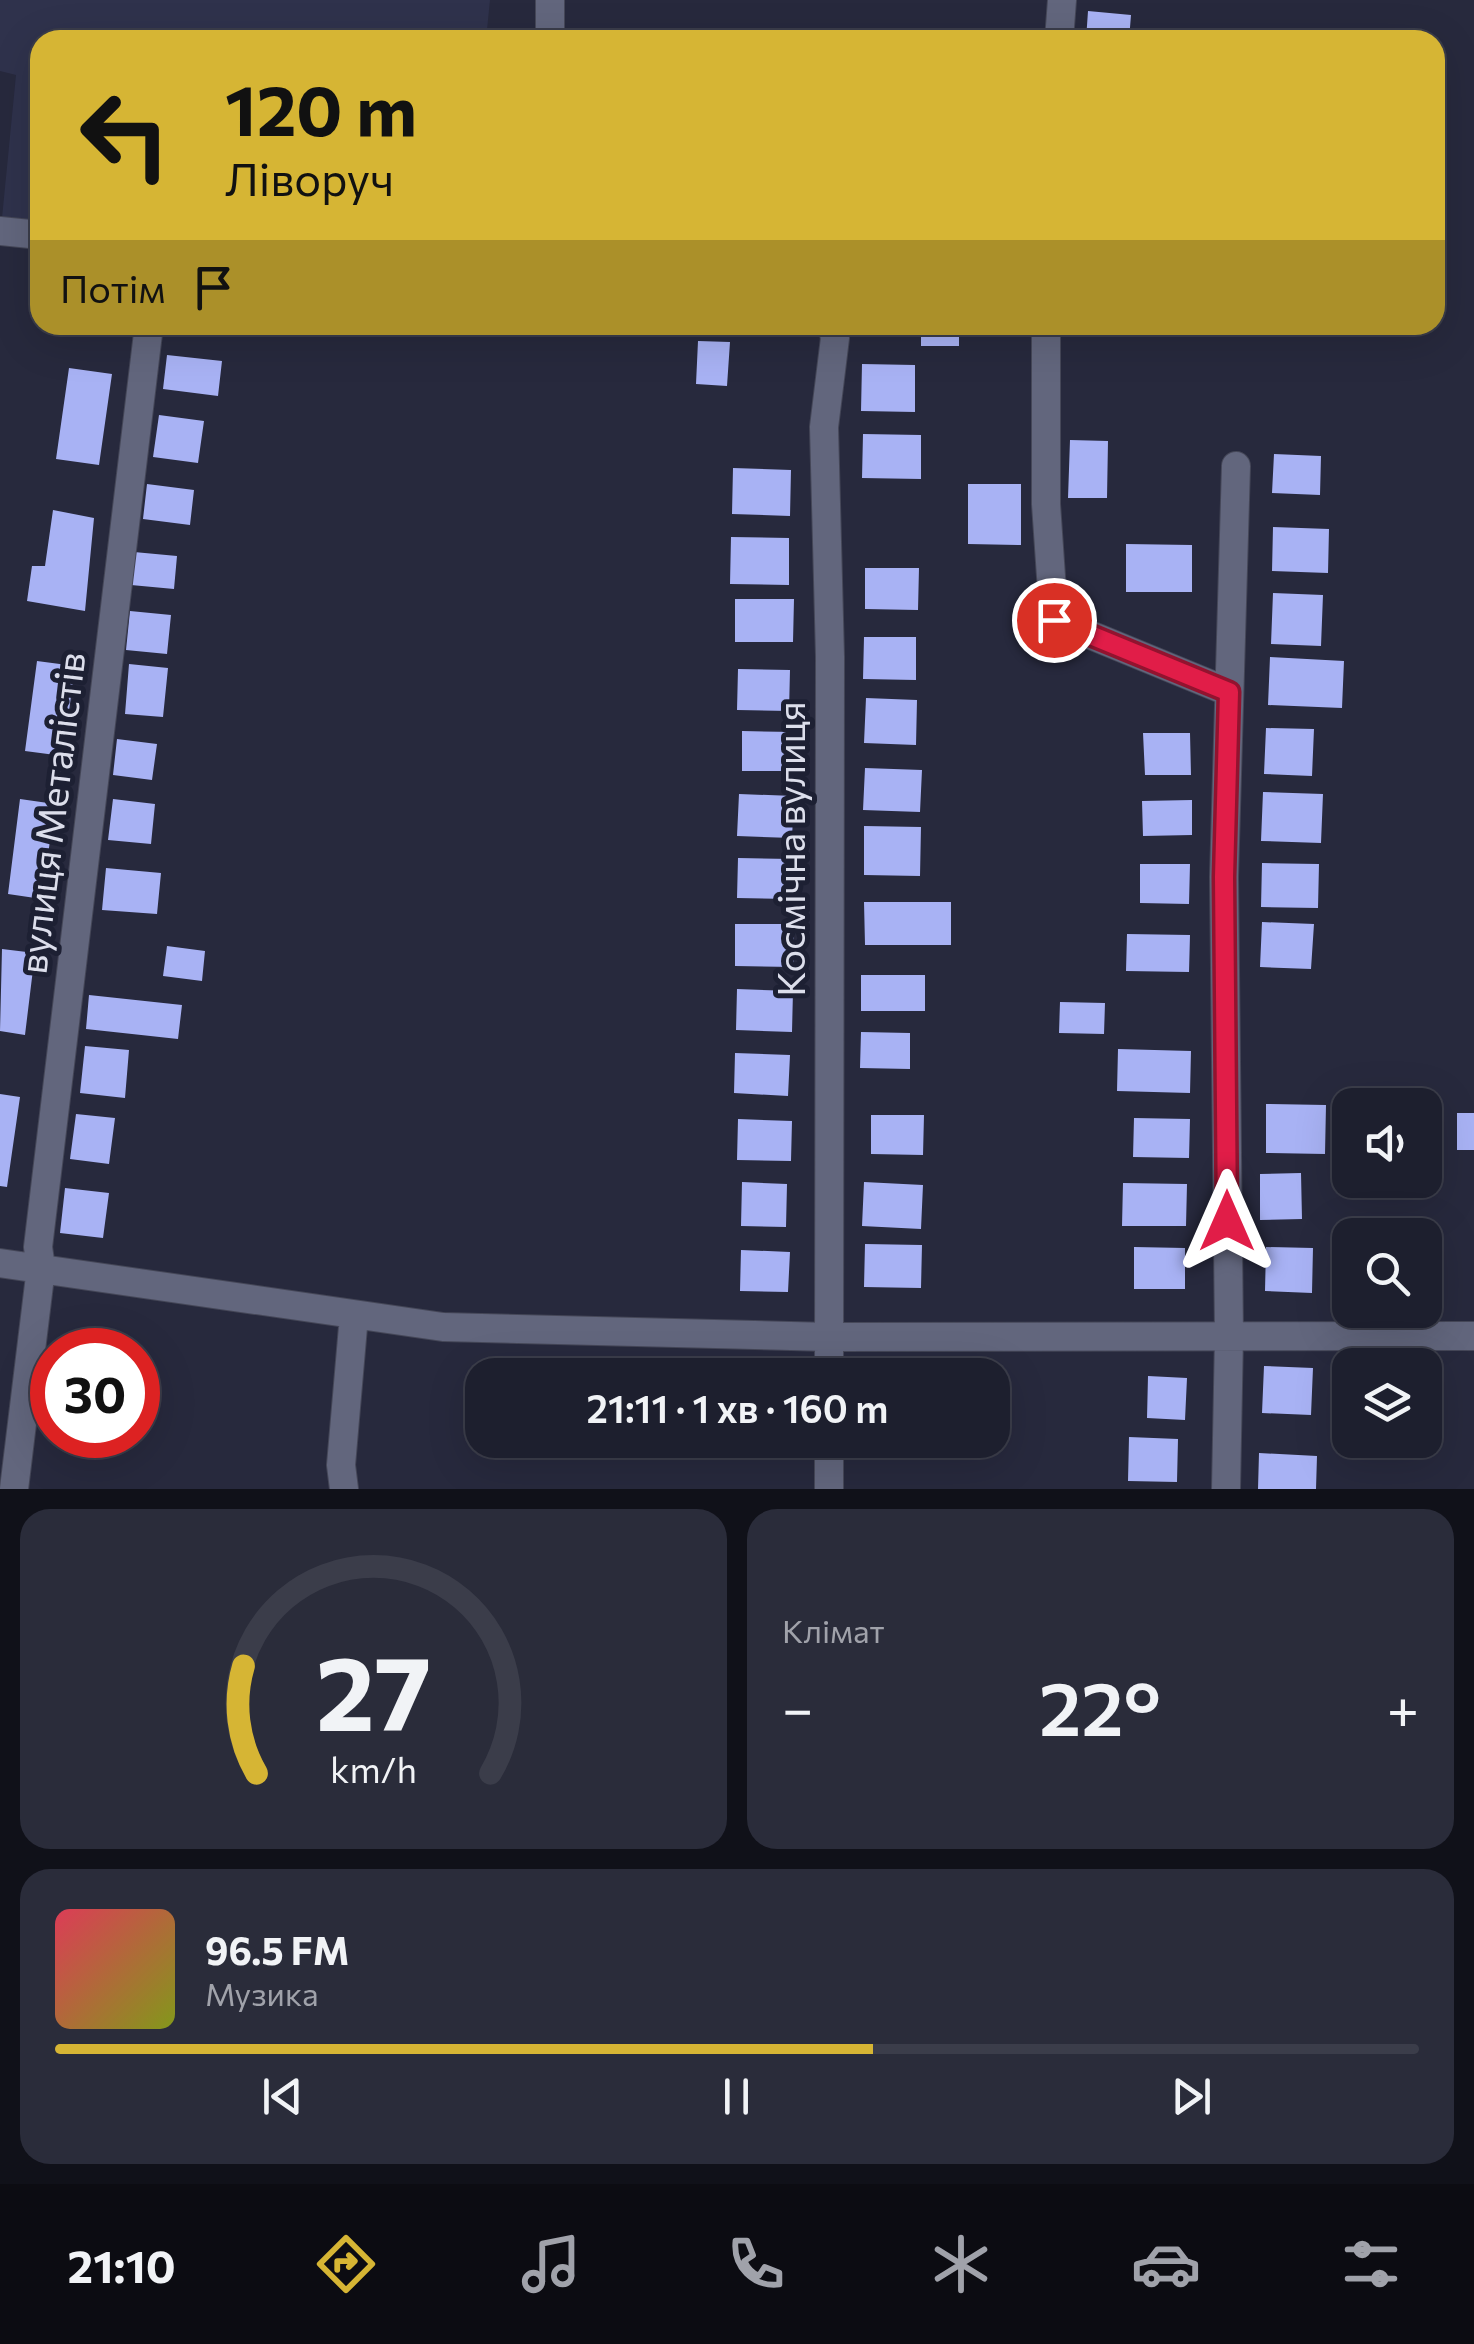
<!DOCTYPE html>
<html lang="uk">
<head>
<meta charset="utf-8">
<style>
	:root { --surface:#1d1f2e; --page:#2a2c3a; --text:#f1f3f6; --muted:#a0a2aa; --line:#3b3d4a; --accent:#d6b534 }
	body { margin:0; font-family:Commissioner,sans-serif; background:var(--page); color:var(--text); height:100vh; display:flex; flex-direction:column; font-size:38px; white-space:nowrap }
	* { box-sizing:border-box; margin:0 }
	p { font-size:32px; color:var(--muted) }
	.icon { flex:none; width:55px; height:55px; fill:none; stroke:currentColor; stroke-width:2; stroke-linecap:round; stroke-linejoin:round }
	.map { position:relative; height:1489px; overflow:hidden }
	.drawer { display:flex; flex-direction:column; gap:20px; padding:20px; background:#101119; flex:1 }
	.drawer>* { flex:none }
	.top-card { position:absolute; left:30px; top:30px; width:1415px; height:305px; border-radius:30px; box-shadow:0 10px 40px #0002,0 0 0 2px var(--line); background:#d6b534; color:#111; overflow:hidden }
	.fabs { position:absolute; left:1332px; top:1088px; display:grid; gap:20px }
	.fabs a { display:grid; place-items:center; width:110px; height:110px; border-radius:20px; background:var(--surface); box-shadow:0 10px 40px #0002,0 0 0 2px var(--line); font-size:50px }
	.speed { position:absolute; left:30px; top:1328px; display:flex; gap:20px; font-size:50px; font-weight:700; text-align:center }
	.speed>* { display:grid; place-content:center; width:130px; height:130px; border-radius:50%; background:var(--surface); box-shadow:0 10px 40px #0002,0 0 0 2px var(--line); line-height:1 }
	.speed .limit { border:15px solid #d22; background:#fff; color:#111 }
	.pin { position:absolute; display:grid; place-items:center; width:85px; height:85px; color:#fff; margin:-42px; border:5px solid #fff; border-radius:50%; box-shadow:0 2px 10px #0007 }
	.me { position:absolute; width:110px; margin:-55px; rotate:0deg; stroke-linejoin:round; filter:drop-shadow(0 0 8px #0008) }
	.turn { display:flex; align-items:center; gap:35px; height:210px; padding:0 30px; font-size:45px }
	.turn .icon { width:130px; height:130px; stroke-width:2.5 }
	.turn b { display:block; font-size:70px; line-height:85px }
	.then { display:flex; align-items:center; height:95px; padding:0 30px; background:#0003; gap:20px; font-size:38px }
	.big { font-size:75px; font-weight:600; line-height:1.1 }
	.drawer .widget { flex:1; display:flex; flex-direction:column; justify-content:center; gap:15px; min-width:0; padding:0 35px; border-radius:30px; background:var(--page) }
	.drawer .dial { align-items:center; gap:0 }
	.dial svg { height:260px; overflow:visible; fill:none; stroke:var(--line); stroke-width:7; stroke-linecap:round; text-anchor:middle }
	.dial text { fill:var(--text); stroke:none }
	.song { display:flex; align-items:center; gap:30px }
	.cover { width:120px; height:120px; border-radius:15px; background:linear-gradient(135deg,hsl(350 70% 55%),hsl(70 70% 35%)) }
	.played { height:10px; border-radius:5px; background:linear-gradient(90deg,var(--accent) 60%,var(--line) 60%) }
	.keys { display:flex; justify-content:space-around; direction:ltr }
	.heat { display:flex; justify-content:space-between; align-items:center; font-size:55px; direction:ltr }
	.drawer .tiles { flex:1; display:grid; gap:20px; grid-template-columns:1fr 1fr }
	.widget:last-child { grid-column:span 2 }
	.trip { position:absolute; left:465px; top:1358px; width:545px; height:100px; border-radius:30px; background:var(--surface); box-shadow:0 10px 40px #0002,0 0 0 2px var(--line); font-weight:600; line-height:100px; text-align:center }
	.dock { display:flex; height:160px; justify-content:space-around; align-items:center; background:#0c0c12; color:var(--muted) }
	.dock .icon { width:70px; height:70px }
	.dock .selected { color:var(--accent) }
	.dock b { font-size:45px; color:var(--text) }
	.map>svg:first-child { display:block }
	.built { fill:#2f324c }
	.building { fill:#a8b2f4 }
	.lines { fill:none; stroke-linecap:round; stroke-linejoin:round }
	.minor-casing { stroke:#454758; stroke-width:30 }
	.minor { stroke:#62667d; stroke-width:28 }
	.route-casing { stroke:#92132f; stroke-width:25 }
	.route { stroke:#e11d48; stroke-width:18 }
	.labels { text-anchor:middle; stroke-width:10; stroke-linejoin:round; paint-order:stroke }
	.street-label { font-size:38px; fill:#dcdeeb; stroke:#1d2033 }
</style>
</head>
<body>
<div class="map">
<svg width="1474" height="1489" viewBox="0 0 1474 1489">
	<rect width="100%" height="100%" fill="#27293d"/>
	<path class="built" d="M0,0H490L486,40H40V222L2,218L16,75L0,71Z"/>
	<path class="building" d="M1088,11L1131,15L1129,40H1086Z
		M971,33L1027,37L1026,40H970Z
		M921,325H959V346H921Z
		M698,341L730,342L727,386L696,384Z
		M167,355L222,361L218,396L163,389Z
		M862,364L915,365V412L861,411Z
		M69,368L112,374L99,465L56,459Z
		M159,415L204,421L198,463L153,457Z
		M863,434L921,435V479L862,478Z
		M1070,440L1108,441L1107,498H1068Z
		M1274,454L1321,456L1320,495L1272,493Z
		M733,468L791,470L790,516L732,514Z
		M147,484L194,490L190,525L143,519Z
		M968,484H1021V545L968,544Z
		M53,510L94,518L85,611L27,601L32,566H45Z
		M1273,527L1329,529L1328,573L1272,571Z
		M731,537L789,538V585L730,584Z
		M1126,544L1192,545V592H1126Z
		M134,552L177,556L174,589L131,585Z
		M865,568H919L918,610L865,609Z
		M1273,593L1323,595L1321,646L1271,644Z
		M735,599H794L793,642H735Z
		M130,611L171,615L167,654L126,650Z
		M864,637H916V680L863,679Z
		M1270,657L1344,661L1342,708L1268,705Z
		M37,661L75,666L63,756L25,751Z
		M129,664L168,668L163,717L125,714Z
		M738,669L790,670L789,711L737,710Z
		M866,698L917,700L916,745L864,743Z
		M1266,728L1314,729L1312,776L1264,774Z
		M742,731L795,732V771H742Z
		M1143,733H1190L1191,775H1145Z
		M117,739L157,744L152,780L113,775Z
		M865,768L922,770L920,812L863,810Z
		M1263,792L1323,794L1321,843L1261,841Z
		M739,794L794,796L792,838L737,836Z
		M20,799L55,804L42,899L8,894Z
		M113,799L155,804L151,844L108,840Z
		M1192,800V835L1143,836L1142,801Z
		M864,826L921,827L920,876L864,875Z
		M738,858L791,859L790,899L737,898Z
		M1262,863L1319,864L1318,908L1261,907Z
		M1140,864H1190L1189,904L1140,903Z
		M106,868L161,873L157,914L102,910Z
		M864,902H951V945H865Z
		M1262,922L1314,924L1311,969L1260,967Z
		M735,924H794V967L735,966Z
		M1127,934L1190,935L1189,972L1126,971Z
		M167,946L205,951L202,981L163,976Z
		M2,949L35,953L25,1035L0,1031Z
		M861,975H925V1011H861Z
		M737,989L793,991L792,1032L736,1030Z
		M89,995L182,1005L178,1039L86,1029Z
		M1060,1002L1105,1003L1104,1034L1059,1033Z
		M861,1032L910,1033V1069L860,1068Z
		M85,1046L129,1050L125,1098L80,1093Z
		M1118,1049L1191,1051L1190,1093L1117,1091Z
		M735,1053L790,1055L788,1096L734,1093Z
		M0,1094L20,1097L7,1187L0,1186Z
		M1266,1104L1326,1105L1325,1154L1266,1153Z
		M1457,1113H1474V1150H1457Z
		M76,1114L115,1118L109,1164L70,1159Z
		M871,1115H924L923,1155L871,1154Z
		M1134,1118L1190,1119L1189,1158L1133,1157Z
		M738,1119L792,1121L791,1161L737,1160Z
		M1301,1173L1302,1219L1260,1220V1174Z
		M742,1182L787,1184L786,1227L741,1226Z
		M864,1182L923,1185L921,1229L862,1226Z
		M1123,1183L1187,1184L1186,1226H1122Z
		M65,1188L109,1193L103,1238L60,1233Z
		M865,1244L922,1245L921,1288L864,1287Z
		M1134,1247L1185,1248V1289H1134Z
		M1266,1247L1313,1248L1312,1293L1265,1291Z
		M741,1250L790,1252L788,1292L740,1291Z
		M1264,1366L1313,1368L1311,1415L1262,1413Z
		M731,1367L796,1368V1375H731Z
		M865,1369H909V1375H865Z
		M1148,1376L1187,1378L1185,1420L1147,1418Z
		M59,1435H97L95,1448L57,1444Z
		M1129,1437L1178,1439L1177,1482L1128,1481Z
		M1259,1453L1317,1456L1316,1489H1258Z"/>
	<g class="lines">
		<g class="minor-casing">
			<path id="minor" d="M550,0V40
				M1059,40L1062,0
				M0,231L40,235
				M1046,325V504L1054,620L1229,692
				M0,1263L443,1327L829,1337L1474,1336
				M829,1375L830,657L824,427L835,338L832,325
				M14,1489L41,1268L38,1247L149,325
				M344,1489L341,1465L354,1315
				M829,1489V1440
				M1226,1489L1229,1336L1224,877L1236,466"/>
		</g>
		<use href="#minor" class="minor"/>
	</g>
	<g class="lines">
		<g class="route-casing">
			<path id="route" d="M1054,620L1229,692L1224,877L1227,1221"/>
		</g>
		<use href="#route" class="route"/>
	</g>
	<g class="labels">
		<g class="street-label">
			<text transform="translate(53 813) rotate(-83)" y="13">вулиця Металістів</text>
			<text transform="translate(792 849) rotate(-90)" y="13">Космічна вулиця</text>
		</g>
	</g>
</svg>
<div class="fabs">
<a><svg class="icon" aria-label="sound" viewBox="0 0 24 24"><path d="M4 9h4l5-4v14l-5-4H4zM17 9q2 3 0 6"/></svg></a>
<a><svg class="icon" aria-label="search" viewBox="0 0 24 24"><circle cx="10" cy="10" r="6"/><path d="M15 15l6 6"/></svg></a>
<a><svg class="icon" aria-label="layers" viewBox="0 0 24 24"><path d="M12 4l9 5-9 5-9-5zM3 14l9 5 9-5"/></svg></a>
</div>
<div class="speed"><div class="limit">30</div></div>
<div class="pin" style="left:1054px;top:620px;background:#d93025"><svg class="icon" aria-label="arrive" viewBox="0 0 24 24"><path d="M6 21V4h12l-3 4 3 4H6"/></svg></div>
<svg class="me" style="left:1227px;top:1221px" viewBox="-20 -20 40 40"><path d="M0-17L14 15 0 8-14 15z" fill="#e11d48" stroke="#fff" stroke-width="4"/></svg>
<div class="trip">21:11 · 1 хв · 160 m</div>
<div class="top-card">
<div class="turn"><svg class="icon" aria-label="left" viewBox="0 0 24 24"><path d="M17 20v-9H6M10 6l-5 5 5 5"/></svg><div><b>120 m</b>Ліворуч</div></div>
<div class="then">Потім<svg class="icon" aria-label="arrive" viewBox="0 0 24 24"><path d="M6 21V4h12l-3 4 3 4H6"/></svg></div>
</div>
</div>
<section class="drawer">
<div class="tiles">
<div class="widget dial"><svg viewBox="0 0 100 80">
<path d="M14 69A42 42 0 1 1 86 69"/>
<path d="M14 69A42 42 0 0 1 10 36" stroke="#d6b534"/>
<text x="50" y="56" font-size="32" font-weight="700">27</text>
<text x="50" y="72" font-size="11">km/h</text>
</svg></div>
<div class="widget"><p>Клімат</p>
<div class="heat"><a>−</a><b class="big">22°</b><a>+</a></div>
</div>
<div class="widget">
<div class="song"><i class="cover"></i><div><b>96.5 FM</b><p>Музика</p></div></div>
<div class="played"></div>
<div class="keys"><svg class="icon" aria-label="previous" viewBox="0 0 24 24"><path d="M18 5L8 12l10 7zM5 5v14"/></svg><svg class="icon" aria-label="pause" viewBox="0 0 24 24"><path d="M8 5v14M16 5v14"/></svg><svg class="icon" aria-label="next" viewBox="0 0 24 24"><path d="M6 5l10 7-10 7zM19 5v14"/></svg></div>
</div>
</div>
</section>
<nav class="dock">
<b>21:10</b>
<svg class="icon selected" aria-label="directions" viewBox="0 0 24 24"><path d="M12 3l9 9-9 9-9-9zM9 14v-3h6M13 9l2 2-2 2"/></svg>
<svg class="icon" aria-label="music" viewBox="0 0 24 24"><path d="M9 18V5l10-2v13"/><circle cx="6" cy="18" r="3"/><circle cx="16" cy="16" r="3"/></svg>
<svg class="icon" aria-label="phone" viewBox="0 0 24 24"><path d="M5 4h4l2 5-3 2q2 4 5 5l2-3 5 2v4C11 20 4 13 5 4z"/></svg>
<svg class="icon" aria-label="climate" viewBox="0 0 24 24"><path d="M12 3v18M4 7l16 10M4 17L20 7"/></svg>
<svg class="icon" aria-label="car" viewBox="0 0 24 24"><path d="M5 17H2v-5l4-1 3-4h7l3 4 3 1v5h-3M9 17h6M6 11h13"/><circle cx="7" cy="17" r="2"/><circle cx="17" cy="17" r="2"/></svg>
<svg class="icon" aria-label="filters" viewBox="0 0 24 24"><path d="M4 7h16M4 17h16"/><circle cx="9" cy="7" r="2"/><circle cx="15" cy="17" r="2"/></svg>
</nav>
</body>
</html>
